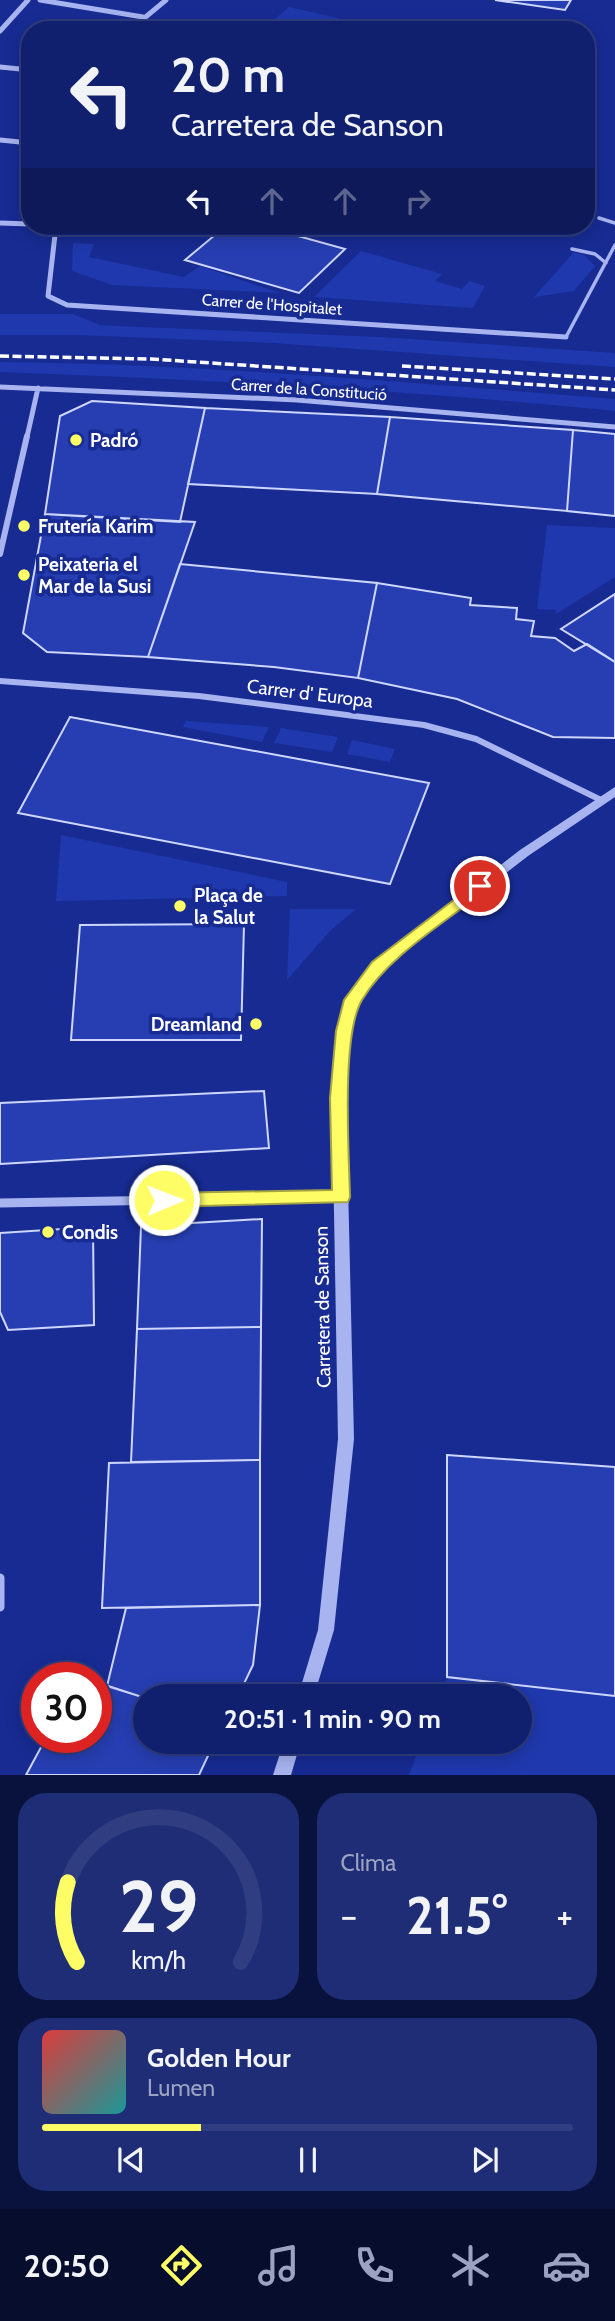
<!DOCTYPE html>
<html lang="es">
<head>
<meta charset="utf-8">
<style>
	:root { --surface:#11206e; --page:#1e2d76; --text:#f1f3f6; --muted:#9ca3c2; --line:#303e81; --accent:#fffd66 }
	body { margin:0; font-family:Cabin,sans-serif; background:var(--page); color:var(--text); height:100vh; display:flex; flex-direction:column; font-size:26px; white-space:nowrap }
	* { box-sizing:border-box; margin:0 }
	p { font-size:23px; color:var(--muted) }
	.icon { flex:none; width:38px; height:38px; fill:none; stroke:currentColor; stroke-width:2; stroke-linecap:round; stroke-linejoin:round }
	.map { position:relative; height:1775px; overflow:hidden }
	.details { display:flex; flex-direction:column; gap:18px; padding:18px; background:#09123c; flex:1 }
	.details>* { flex:none }
	.banner { position:absolute; left:21px; top:21px; width:574px; height:214px; border-radius:28px; box-shadow:0 4px 18px #0003,0 0 0 2px var(--line); background:#11206e; color:var(--text); overflow:hidden }
	.speed { position:absolute; left:21px; top:1662px; display:flex; gap:14px; font-size:35px; font-weight:700; text-align:center }
	.speed>* { display:grid; place-content:center; width:91px; height:91px; border-radius:50%; background:var(--surface); box-shadow:0 4px 18px #0003,0 0 0 2px var(--line); line-height:1 }
	.speed .limit { border:10px solid #d22; background:#fff; color:#111 }
	.pin { position:absolute; display:grid; place-items:center; width:60px; height:60px; color:#fff; margin:-30px; border:4px solid #fff; border-radius:50%; box-shadow:0 2px 7px #0007 }
	.me { position:absolute; width:77px; margin:-38px; rotate:89deg; stroke-linejoin:round; filter:drop-shadow(0 0 5px #0008) }
	.turn { display:flex; align-items:center; gap:24px; height:147px; padding:0 35px; font-size:32px }
	.turn .icon { width:91px; height:91px; stroke-width:2.5 }
	.turn b { display:block; font-size:49px; line-height:60px }
	.lanes { display:flex; align-items:center; height:66px; padding:0 35px; background:#0003; justify-content:center; gap:35px; direction:ltr }
	.lanes .off { opacity:.35 }
	.big { font-size:52px; font-weight:700; line-height:1.1 }
	.details .widget { flex:1; display:flex; flex-direction:column; justify-content:center; gap:10px; min-width:0; padding:0 24px; border-radius:28px; background:var(--page) }
	.details .dial { align-items:center; gap:0 }
	.dial svg { height:182px; overflow:visible; fill:none; stroke:var(--line); stroke-width:7; stroke-linecap:round; text-anchor:middle }
	.dial text { fill:var(--text); stroke:none }
	.song { display:flex; align-items:center; gap:21px }
	.cover { width:84px; height:84px; border-radius:10px; background:linear-gradient(135deg,hsl(0 70% 55%),hsl(180 70% 35%)) }
	.played { height:7px; border-radius:4px; background:linear-gradient(90deg,var(--accent) 30%,var(--line) 30%) }
	.keys { display:flex; justify-content:space-around; direction:ltr }
	.heat { display:flex; justify-content:space-between; align-items:center; font-size:38px; direction:ltr }
	.details .tiles { flex:1; display:grid; gap:18px; grid-template-columns:1fr 1fr }
	.widget:last-child { grid-column:span 2 }
	.trip { position:absolute; left:133px; top:1684px; width:399px; height:70px; border-radius:35px; background:var(--surface); box-shadow:0 4px 18px #0003,0 0 0 2px var(--line); font-weight:700; line-height:70px; text-align:center }
	.tab-bar { display:flex; height:112px; justify-content:space-around; align-items:center; background:#070d2c; color:var(--muted) }
	.tab-bar .icon { width:49px; height:49px }
	.tab-bar .selected { color:var(--accent) }
	.tab-bar b { font-size:32px; color:var(--text) }
	.map>svg:first-child { display:block }
	.green { fill:#1f38ad }
	.building { fill:#263eb2; stroke:#ced6fc; stroke-width:2 }
	.lines { fill:none; stroke-linecap:round; stroke-linejoin:round }
	.service { stroke:#a7b4f0; stroke-width:3.5 }
	.minor-far2 { stroke:#a7b4f0; stroke-width:5 }
	.minor-far1 { stroke:#a7b4f0; stroke-width:6 }
	.minor { stroke:#a7b4f0; stroke-width:9 }
	.tertiary { fill:#a7b4f0; fill-rule:evenodd }
	.rail { stroke:#fff; stroke-width:3.5; stroke-dasharray:9 3.5; stroke-linecap:butt }
	.route { fill:#fffd66; stroke:#a6a442; stroke-width:2 }
	.poi-dot { fill:#fffd66; stroke:#172b93; stroke-width:2.5 }
	.labels { text-anchor:middle; stroke-width:7; stroke-linejoin:round; paint-order:stroke }
	.far-street-label { font-size:16px; fill:#fff; stroke:#172b93 }
	.poi-label { font-size:19px; font-weight:bold; fill:#fff; stroke:#172b93; text-anchor:start }
	.street-label { font-size:19px; fill:#fff; stroke:#172b93 }
</style>
</head>
<body>
<div class="map">
<svg width="615" height="1775" viewBox="0 0 615 1775">
	<rect width="100%" height="100%" fill="#172b93"/>
	<path class="green" d="M289,7L359,23L353,30H262Z
		M73,243L94,244L89,257L184,277L200,266L280,293L112,285L72,271Z
		M361,251L442,274L435,281L462,289L470,281L485,286L473,308L314,297Z
		M574,252L584,255L595,266L574,291L534,297Z
		M0,314H73L100,325L117,326L380,337L615,353V367L273,343L78,335H0Z
		M0,362C205,364 411,383 615,399V411C411,390 205,380 0,372Z
		M547,525L615,528V577L556,614V610L537,609Z
		M186,721L269,727L262,742L183,727Z
		M281,728L338,737L332,752L274,743Z
		M352,740L395,749L390,762L347,754Z
		M61,835L287,882V896L56,901Z
		M290,909H356L330,931L287,980Z
		M447,1677L615,1696V1775H409L422,1741H520V1696H440Z"/>
	<path class="building" d="M495,0H571L565,10Z
		M182,226H262L345,249L299,293L185,260L215,235Z
		M92,401L205,408L180,522L45,514L60,416Z
		M205,408L390,417L377,494L188,484Z
		M390,417L573,430L567,511L377,494Z
		M573,430L615,434V516L567,511Z
		M45,514L195,522L148,657L47,652L23,633Z
		M180,564L377,583L358,678L274,667L148,657Z
		M377,583L471,598L470,605L517,608L516,619L534,621L531,636L555,638L574,651L587,644L615,662V738L553,737L457,699L358,678Z
		M615,594V662L561,629Z
		M70,717L429,783L390,884L18,813Z
		M244,924L241,1040H71L80,925Z
		M264,1091L269,1148L0,1164V1103Z
		M262,1219L261,1327L137,1329L141,1226Z
		M93,1227L94,1325L8,1330L0,1312V1233Z
		M261,1327L260,1460L131,1462L137,1329Z
		M447,1455L615,1467V1696L447,1677Z
		M260,1460V1605L102,1608L109,1463Z
		M260,1605L253,1665L238,1696H145V1698L107,1686L126,1608Z
		M96,1682L145,1698V1741H215L199,1775H26L46,1738H96Z"/>
	<g class="lines">
		<path class="service" d="M599,218L615,223
			M572,249L595,254L606,263
			M566,337L615,245"/>
		<path class="minor-far2" d="M40,0L143,17
			M130,30L166,0
			M0,31L28,0
			M0,67L30,70
			M0,140L30,143
			M0,223L30,224
			M56,226L48,296L67,305L566,337
			M0,387L297,400L615,427
			M27,437L38,388"/>
		<path class="minor-far1" d="M0,554L27,436
			M0,681L199,696L424,725L476,739L601,800"/>
		<path class="minor" d="M0,1203L341,1197
			M0,1578V1607"/>
		<path class="tertiary" d="M615,787V797L528,856L382,969L359,1001L352,1031L346,1098L354,1439L334,1630L314,1696H298L318,1630L338,1439L332,1098L338,1031L347,1000L374,963L520,850Z
			M284,1741H301L291,1775H273Z"/>
		<path class="rail" d="M0,356L151,359L615,390
			M402,366L615,379"/>
	</g>
	<path class="route" d="M480,880L486,882L488,886L486,890C446,922 388,956 362,1000C341,1035 349,1153 350,1197L348,1202L164,1207L157,1205L155,1200L157,1195L164,1193L332,1190L330,1098L336,1031L344,1000L372,962Z"/>
	<g class="poi-dot">
		<circle cx="76" cy="440" r="7"/>
		<circle cx="24" cy="526" r="7"/>
		<circle cx="24" cy="575" r="7"/>
		<circle cx="180" cy="906" r="7"/>
		<circle cx="256" cy="1024" r="7"/>
		<circle cx="48" cy="1232" r="7"/>
	</g>
	<g class="labels">
		<g class="far-street-label">
			<text transform="translate(272 304) rotate(4)" y="6">Carrer de l'Hospitalet</text>
			<text transform="translate(309 389) rotate(4)" y="6">Carrer de la Constitució</text>
		</g>
		<g class="poi-label">
			<text x="90" y="447">Padró</text>
			<text x="38" y="533">Frutería Karim</text>
			<text x="38" y="571">Peixateria el<tspan x="38" dy="22">Mar de la Susi</tspan></text>
			<text x="194" y="902">Plaça de<tspan x="194" dy="22">la Salut</tspan></text>
			<text x="242" y="1031" text-anchor="end">Dreamland</text>
			<text x="62" y="1239">Condis</text>
		</g>
		<g class="street-label">
			<text transform="translate(310 693) rotate(7)" y="7">Carrer d' Europa</text>
			<text transform="translate(322 1307) rotate(-91)" y="7">Carretera de Sanson</text>
		</g>
	</g>
</svg>
<div class="speed"><div class="limit">30</div></div>
<div class="pin" style="left:480px;top:886px;background:#d93025"><svg class="icon" aria-label="arrive" viewBox="0 0 24 24"><path d="M6 21V4h12l-3 4 3 4H6"/></svg></div>
<svg class="me" style="left:164px;top:1200px" viewBox="-20 -20 40 40"><circle r="17" fill="#fffd66" stroke="#fff" stroke-width="3"/><path d="M0-11L8 9 0 5-8 9z" fill="#fff"/></svg>
<div class="trip">20:51 · 1 min · 90 m</div>
<div class="banner">
<div class="turn"><svg class="icon" aria-label="left" viewBox="0 0 24 24"><path d="M17 20v-9H6M10 6l-5 5 5 5"/></svg><div><b>20 m</b>Carretera de Sanson</div></div>
<div class="lanes"><svg class="icon" aria-label="left" viewBox="0 0 24 24"><path d="M17 20v-9H6M10 6l-5 5 5 5"/></svg><svg class="icon off" aria-label="ahead" viewBox="0 0 24 24"><path d="M12 20V5M6 11l6-6 6 6"/></svg><svg class="icon off" aria-label="ahead" viewBox="0 0 24 24"><path d="M12 20V5M6 11l6-6 6 6"/></svg><svg class="icon off" aria-label="right" viewBox="0 0 24 24"><path d="M7 20v-9h11M14 6l5 5-5 5"/></svg></div>
</div>
</div>
<section class="details">
<div class="tiles">
<div class="widget dial"><svg viewBox="0 0 100 80">
<path d="M14 69A42 42 0 1 1 86 69"/>
<path d="M14 69A42 42 0 0 1 10 34" stroke="#fffd66"/>
<text x="50" y="56" font-size="32" font-weight="700">29</text>
<text x="50" y="72" font-size="11">km/h</text>
</svg></div>
<div class="widget"><p>Clima</p>
<div class="heat"><a>−</a><b class="big">21.5°</b><a>+</a></div>
</div>
<div class="widget">
<div class="song"><i class="cover"></i><div><b>Golden Hour</b><p>Lumen</p></div></div>
<div class="played"></div>
<div class="keys"><svg class="icon" aria-label="previous" viewBox="0 0 24 24"><path d="M18 5L8 12l10 7zM5 5v14"/></svg><svg class="icon" aria-label="pause" viewBox="0 0 24 24"><path d="M8 5v14M16 5v14"/></svg><svg class="icon" aria-label="next" viewBox="0 0 24 24"><path d="M6 5l10 7-10 7zM19 5v14"/></svg></div>
</div>
</div>
</section>
<nav class="tab-bar">
<b>20:50</b>
<svg class="icon selected" aria-label="directions" viewBox="0 0 24 24"><path d="M12 3l9 9-9 9-9-9zM9 14v-3h6M13 9l2 2-2 2"/></svg>
<svg class="icon" aria-label="music" viewBox="0 0 24 24"><path d="M9 18V5l10-2v13"/><circle cx="6" cy="18" r="3"/><circle cx="16" cy="16" r="3"/></svg>
<svg class="icon" aria-label="phone" viewBox="0 0 24 24"><path d="M5 4h4l2 5-3 2q2 4 5 5l2-3 5 2v4C11 20 4 13 5 4z"/></svg>
<svg class="icon" aria-label="climate" viewBox="0 0 24 24"><path d="M12 3v18M4 7l16 10M4 17L20 7"/></svg>
<svg class="icon" aria-label="car" viewBox="0 0 24 24"><path d="M5 17H2v-5l4-1 3-4h7l3 4 3 1v5h-3M9 17h6M6 11h13"/><circle cx="7" cy="17" r="2"/><circle cx="17" cy="17" r="2"/></svg>
</nav>
</body>
</html>
